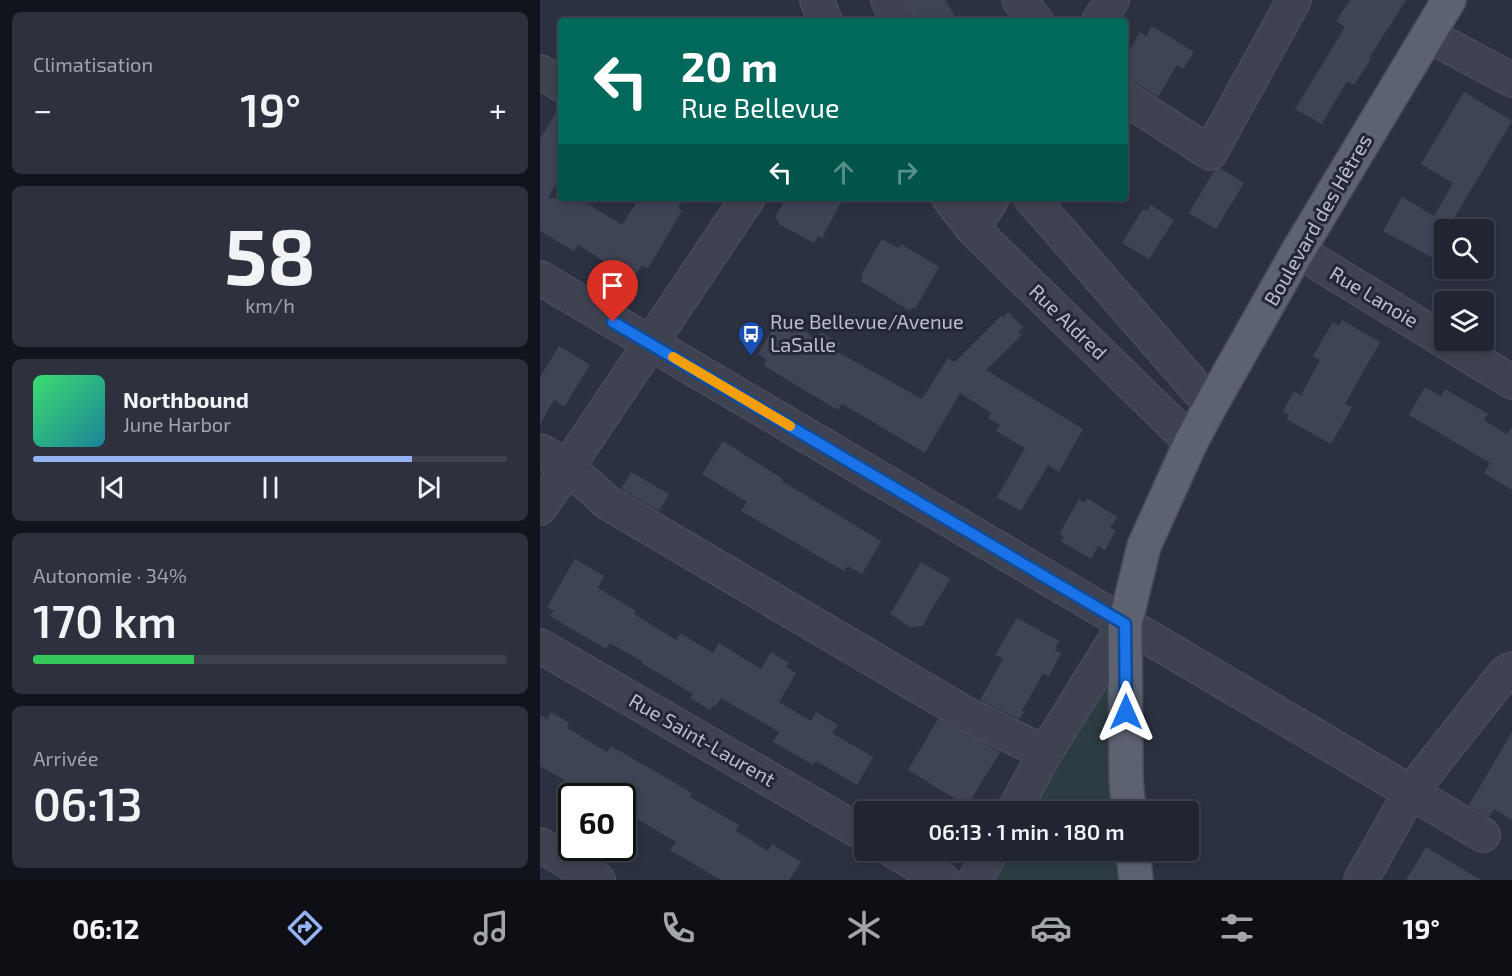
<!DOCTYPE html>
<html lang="fr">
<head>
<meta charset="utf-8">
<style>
	:root { --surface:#202531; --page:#2d313d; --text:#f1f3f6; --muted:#a2a5ab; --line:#3d424d; --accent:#95b2f1 }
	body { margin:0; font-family:"Exo 2",sans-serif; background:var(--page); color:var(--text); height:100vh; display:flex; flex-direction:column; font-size:22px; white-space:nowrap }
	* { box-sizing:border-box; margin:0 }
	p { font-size:20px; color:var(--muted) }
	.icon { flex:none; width:33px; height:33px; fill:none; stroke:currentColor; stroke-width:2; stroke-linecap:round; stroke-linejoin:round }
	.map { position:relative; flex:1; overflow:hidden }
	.side { display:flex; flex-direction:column; gap:12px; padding:12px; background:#12141b; width:540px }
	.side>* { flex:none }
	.banner { position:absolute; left:18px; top:18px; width:570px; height:183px; border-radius:6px; box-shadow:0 3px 9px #0003,0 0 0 2px var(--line); background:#00695c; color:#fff; overflow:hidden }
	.fabs { position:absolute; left:894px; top:219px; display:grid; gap:12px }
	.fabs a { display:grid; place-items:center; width:60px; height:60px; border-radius:6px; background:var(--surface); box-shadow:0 3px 9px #0003,0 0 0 2px var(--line); font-size:30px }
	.speed { position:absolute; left:18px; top:783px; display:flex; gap:12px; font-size:30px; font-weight:700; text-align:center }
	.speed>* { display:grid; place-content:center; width:78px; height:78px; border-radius:50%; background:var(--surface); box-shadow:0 3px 9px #0003,0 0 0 2px var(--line); line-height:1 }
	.speed .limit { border:3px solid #111; border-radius:9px; background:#fff; color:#111 }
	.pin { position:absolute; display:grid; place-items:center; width:51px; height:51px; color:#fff; margin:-62px -26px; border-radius:50% 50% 50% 0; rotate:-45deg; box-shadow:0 0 6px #0007 }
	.pin .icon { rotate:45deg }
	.me { position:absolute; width:66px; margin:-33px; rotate:0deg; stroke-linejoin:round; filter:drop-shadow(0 0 4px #0008) }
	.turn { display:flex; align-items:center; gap:21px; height:126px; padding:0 24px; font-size:27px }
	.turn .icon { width:78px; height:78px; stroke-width:2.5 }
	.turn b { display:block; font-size:42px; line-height:51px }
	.lanes { display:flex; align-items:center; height:57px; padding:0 24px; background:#0003; justify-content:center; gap:30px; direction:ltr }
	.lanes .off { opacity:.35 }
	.big { font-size:45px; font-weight:600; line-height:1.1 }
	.side .widget { flex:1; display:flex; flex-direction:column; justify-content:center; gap:9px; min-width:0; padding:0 21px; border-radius:9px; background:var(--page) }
	.side .dial { align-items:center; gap:0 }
	.dial b { font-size:78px; line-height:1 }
	.song { display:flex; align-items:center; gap:18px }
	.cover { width:72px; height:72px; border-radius:9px; background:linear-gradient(135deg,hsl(140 70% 55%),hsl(190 70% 35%)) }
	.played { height:6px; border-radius:3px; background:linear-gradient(90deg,var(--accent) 80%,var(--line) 80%) }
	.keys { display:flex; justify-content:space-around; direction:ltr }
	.heat { display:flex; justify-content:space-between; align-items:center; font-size:33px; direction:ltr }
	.charge { height:9px; border-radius:4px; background:linear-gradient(90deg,#34c759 34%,var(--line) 0) }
	.trip { position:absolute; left:314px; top:801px; width:345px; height:60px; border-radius:6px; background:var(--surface); box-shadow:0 3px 9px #0003,0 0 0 2px var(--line); font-weight:600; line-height:60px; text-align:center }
	.menu { display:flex; height:96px; justify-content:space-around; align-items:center; background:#0d0f14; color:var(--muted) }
	.menu .icon { width:42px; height:42px }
	.menu .on { color:var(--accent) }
	.menu b { font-size:27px; color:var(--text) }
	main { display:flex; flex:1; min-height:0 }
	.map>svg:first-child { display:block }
	.green { fill:#2d3c42 }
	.building { fill:#3e4456 }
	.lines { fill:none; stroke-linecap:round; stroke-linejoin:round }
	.minor-casing { stroke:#484c5a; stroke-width:36 }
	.major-casing { stroke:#484c5a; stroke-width:36 }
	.minor { stroke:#3f4351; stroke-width:33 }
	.major { stroke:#5d6271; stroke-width:33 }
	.route-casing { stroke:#114b97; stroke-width:15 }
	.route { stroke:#1a73e8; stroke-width:10 }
	.slow { stroke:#f59e0b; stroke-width:10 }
	.labels { text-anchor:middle; stroke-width:6; stroke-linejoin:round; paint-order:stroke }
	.street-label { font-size:20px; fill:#bcbfcb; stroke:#232836 }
	.poi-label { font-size:20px; fill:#bcbfcb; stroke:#232836; text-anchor:start }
</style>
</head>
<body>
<main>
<section class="side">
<div class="widget"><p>Climatisation</p>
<div class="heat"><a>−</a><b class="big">19°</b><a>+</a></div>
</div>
<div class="widget dial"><b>58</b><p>km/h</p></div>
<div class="widget">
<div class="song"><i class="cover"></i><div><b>Northbound</b><p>June Harbor</p></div></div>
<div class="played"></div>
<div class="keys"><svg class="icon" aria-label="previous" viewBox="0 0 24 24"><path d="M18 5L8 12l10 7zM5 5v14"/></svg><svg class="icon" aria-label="pause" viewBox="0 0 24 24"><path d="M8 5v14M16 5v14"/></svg><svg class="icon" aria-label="next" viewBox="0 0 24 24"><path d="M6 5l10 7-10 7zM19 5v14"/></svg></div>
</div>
<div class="widget"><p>Autonomie · 34%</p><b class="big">170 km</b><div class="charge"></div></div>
<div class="widget"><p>Arrivée</p><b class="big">06:13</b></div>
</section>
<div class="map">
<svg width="972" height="880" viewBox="0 0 972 880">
	<rect width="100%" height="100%" fill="#2b3141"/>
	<path class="green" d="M585,624L589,811L476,812Z
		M453,850L593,851L596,880H436Z"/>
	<path class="building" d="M369,0H405L418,21H376Z
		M810,0H866L829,58L831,59L814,85L807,81L782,124L755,109L805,27L796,21Z
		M612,26L654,52L643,69L637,65L618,97L595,82L585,79V58L600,32L606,36Z
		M924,92L972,121L910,225L912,226L910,230H904V239L893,258L843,231L862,197L894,216L913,183L881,164Z
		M21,104V176L8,198H38L82,225L99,198H144L138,208L142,211L108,268L102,265L93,279L38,245L34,251L0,231V139Z
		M680,168L704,183L676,229L649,213L674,171Z
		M246,198H303L282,238L278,236L274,243L237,223L239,221L235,218Z
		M611,205L634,220L609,259L582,243L603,209L607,211Z
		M342,239L358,248L361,244L399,267L375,309L373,307L370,311L321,281L323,276L321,275Z
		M468,312L483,327L478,332L482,335L446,370L543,429L519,472L508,465L481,511L457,497L485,448L456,431L460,425L448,418L451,413L420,393L385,453L311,409L302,404L298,410L269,393L223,365L227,360L218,354L240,317L277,339L281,332L300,343L296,351L382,399L408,358L415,362L461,316L463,318Z
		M802,320L840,342L805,404L812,407L791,444L746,419L749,415L743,411L754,391L761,395L780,360L773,356L793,322L799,326Z
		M19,346L50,365L24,407L14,400L0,424V377Z
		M885,387L901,396L905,389L948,414L944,420L967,434L972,427V490L944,473L950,463L869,415Z
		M183,441L243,479L242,481L341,541L322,574L308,566L304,571L201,511L207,502L162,474Z
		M91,472L129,494L119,511L81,489Z
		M547,498L577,517L570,528L576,531L565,550L558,546L551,559L521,541L524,537L519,534L539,499L545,503Z
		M35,559L64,576L58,588L96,611L94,614L136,640L140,633L173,653L179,643L221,669L231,652L249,663L246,667L256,673L239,702L271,721L276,712L298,725L292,733L333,757L317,785L276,761L273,765L233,742L239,732L181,698L175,707L173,705L170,710L150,698L153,694L108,667L101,662L102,661L70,643L66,649L10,616L14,611L7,607Z
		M381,562L410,579L382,626L370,627L350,614Z
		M477,618L519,641L515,650L521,653L509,676L503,673L482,711L484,712L479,719L440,700L463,659L455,655Z
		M11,712L29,723L27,728L67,752L71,746L152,793L150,797L199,825L196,831L228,851L232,844L261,862L249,880H181L130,850L136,842L82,810V796H52L0,766V715L7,719Z
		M398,719L460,752L427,806L368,770Z
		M972,732V820L954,809L949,817L929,805Z
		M886,847L941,880H866Z"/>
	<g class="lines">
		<g class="minor-casing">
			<path id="minor" d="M277,0L285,21
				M348,0L358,21
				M479,0L496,21
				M559,21L572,0
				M888,35L972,80
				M0,72L21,84
				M585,98L670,153L754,0
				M409,198L433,229L651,442
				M491,198L671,405
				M433,229L452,198
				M758,251L972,382
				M0,278L943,835
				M0,451L28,467L68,503L426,714L505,753
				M0,508L208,198
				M0,646L324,834
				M473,812L505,753L585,624
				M0,845L58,880
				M352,850L403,880
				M435,880L452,850
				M821,880L870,793L965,673L972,669"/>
		</g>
		<g class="major-casing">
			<path id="major" d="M589,812L586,778L585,624L604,546L651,442L671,405L758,251L909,0
				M593,850L596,880"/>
		</g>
		<use href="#minor" class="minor"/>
		<use href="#major" class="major"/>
	</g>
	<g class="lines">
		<g class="route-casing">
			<path id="route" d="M73,322L585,624L586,712"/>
		</g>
		<use href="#route" class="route"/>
		<path class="slow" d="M133,357L250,426"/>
	</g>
	<defs>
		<g id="bus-pin" transform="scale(1.35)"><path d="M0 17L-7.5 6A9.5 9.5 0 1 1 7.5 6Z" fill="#1a4fb4" stroke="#232836"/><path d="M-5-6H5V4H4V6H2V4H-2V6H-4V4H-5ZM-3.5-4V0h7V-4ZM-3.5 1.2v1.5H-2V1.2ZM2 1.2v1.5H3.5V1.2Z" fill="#fff"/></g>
	</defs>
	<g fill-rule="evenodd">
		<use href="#bus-pin" x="211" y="334"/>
	</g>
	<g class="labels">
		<g class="street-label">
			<text transform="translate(778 220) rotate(-60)" y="7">Boulevard des Hêtres</text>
			<text transform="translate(834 297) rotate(31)" y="7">Rue Lanoie</text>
			<text transform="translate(528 322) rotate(44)" y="7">Rue Aldred</text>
			<text transform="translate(162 740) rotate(30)" y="7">Rue Saint-Laurent</text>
		</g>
		<g class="poi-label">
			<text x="230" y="329">Rue Bellevue/Avenue<tspan x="230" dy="23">LaSalle</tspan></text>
		</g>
	</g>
</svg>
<div class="fabs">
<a><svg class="icon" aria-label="search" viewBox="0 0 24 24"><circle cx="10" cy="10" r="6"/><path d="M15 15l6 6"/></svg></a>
<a><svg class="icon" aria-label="layers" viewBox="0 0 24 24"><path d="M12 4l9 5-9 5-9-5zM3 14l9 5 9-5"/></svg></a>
</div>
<div class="speed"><div class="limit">60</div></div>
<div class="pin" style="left:73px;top:322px;background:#d93025"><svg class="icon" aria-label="arrive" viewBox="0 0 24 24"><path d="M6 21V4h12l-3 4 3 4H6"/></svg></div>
<svg class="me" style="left:586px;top:712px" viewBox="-20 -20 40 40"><path d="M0-17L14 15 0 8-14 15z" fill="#1a73e8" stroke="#fff" stroke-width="4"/></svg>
<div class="trip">06:13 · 1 min · 180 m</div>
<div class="banner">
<div class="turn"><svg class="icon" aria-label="left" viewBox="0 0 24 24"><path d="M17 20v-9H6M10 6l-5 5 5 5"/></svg><div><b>20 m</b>Rue Bellevue</div></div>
<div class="lanes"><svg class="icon" aria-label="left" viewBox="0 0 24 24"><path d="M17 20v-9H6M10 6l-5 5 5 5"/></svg><svg class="icon off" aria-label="ahead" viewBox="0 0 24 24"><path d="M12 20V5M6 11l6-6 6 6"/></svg><svg class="icon off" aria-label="right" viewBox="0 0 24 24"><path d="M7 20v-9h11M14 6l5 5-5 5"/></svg></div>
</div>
</div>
</main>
<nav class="menu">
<b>06:12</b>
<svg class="icon on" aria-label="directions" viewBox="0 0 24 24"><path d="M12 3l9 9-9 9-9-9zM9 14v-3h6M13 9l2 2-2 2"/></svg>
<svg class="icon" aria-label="music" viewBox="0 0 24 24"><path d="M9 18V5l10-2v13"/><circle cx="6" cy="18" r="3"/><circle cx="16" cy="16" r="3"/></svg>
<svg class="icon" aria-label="phone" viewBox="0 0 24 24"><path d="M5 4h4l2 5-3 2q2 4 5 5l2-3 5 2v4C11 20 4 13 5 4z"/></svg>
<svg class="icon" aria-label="climate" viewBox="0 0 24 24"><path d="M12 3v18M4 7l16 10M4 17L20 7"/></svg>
<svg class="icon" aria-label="car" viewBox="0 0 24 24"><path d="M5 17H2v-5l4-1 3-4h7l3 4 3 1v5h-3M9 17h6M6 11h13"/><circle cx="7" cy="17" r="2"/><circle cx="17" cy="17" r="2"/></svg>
<svg class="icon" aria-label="filters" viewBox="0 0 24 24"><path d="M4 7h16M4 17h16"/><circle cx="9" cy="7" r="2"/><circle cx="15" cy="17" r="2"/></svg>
<b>19°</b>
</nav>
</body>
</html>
